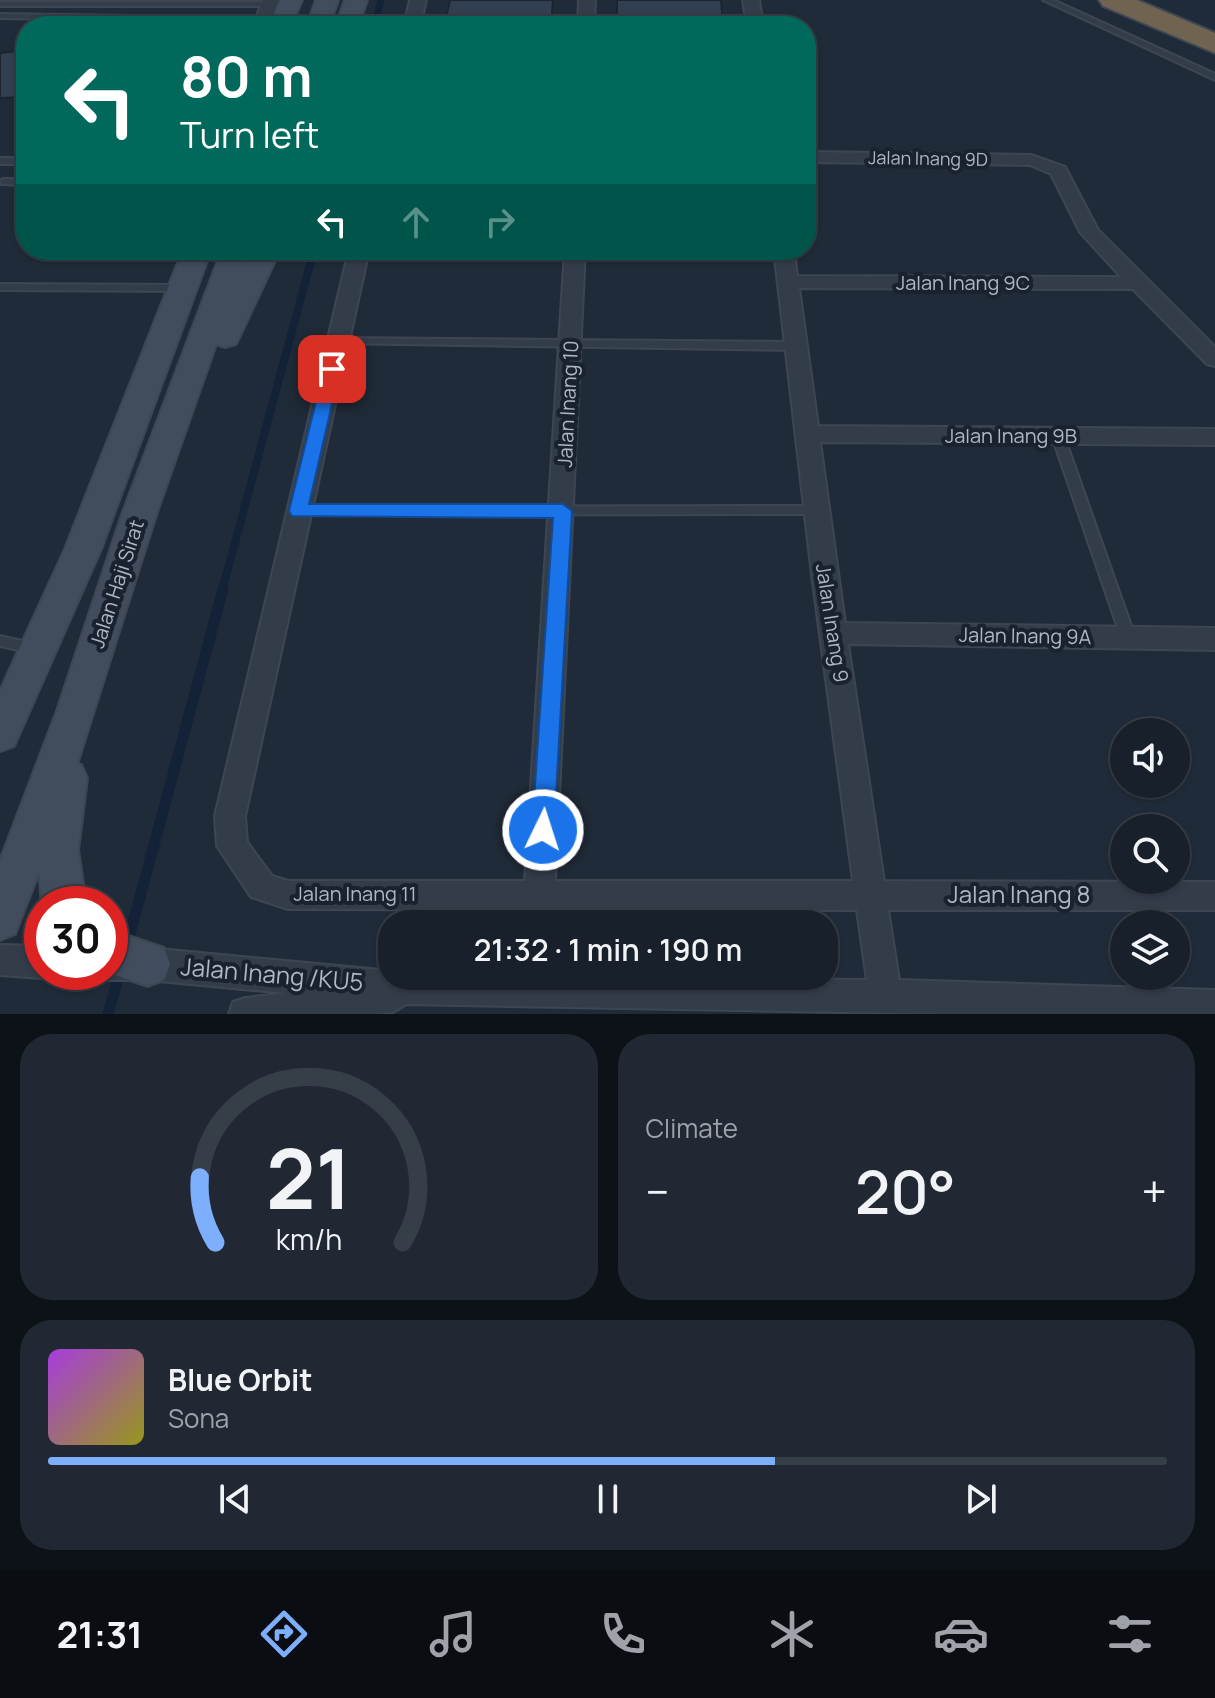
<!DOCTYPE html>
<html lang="en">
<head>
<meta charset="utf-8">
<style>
	:root { --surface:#18202b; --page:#212833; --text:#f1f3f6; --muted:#9fa3a9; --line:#363e47; --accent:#7daffc }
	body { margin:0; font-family:Manrope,sans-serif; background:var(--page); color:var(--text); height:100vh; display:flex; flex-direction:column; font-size:30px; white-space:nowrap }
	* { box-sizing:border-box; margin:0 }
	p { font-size:26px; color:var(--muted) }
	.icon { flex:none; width:44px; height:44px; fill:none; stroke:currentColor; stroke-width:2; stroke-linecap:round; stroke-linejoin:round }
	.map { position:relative; height:1014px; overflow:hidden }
	.details { display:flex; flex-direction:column; gap:20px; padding:20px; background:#0d1218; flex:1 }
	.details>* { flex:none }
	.top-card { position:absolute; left:16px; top:16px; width:800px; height:244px; border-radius:32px; box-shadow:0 2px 6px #0004,0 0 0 2px var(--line); background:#00695c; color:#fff; overflow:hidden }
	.fabs { position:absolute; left:1110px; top:718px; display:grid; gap:16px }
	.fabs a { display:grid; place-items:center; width:80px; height:80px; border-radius:50%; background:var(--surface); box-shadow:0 2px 6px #0004,0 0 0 2px var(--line); font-size:40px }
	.speed { position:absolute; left:24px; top:886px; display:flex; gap:16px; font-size:40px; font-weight:700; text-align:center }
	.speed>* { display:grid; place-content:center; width:104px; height:104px; border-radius:50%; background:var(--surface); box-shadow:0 2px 6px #0004,0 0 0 2px var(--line); line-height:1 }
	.speed .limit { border:12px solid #d22; background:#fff; color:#111 }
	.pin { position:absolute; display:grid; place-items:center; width:68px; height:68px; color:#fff; margin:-34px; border-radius:16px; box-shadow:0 4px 12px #0006 }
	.me { position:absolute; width:88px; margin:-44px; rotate:4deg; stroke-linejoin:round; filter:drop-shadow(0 0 6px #0008) }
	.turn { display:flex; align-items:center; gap:28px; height:168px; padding:0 32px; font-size:36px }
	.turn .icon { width:104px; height:104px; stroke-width:2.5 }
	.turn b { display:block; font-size:56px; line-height:68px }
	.lanes { display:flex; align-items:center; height:76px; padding:0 32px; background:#0003; justify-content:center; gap:40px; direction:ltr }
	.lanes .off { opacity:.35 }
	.big { font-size:60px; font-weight:600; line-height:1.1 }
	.details .card { flex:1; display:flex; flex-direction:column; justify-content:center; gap:12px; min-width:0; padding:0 28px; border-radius:32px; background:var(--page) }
	.details .dial { align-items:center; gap:0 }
	.dial svg { height:208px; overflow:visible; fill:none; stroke:var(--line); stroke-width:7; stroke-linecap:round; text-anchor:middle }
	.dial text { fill:var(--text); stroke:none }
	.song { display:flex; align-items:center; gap:24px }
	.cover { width:96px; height:96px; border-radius:12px; background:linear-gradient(135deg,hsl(280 70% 55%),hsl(60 70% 35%)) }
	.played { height:8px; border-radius:4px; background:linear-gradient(90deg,var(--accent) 65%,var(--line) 65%) }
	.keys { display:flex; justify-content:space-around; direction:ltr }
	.heat { display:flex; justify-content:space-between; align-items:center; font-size:44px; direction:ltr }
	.details .tiles { flex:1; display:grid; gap:20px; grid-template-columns:1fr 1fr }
	.card:last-child { grid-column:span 2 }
	.trip { position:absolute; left:378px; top:910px; width:460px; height:80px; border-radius:32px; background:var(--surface); box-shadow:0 2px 6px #0004,0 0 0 2px var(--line); font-weight:600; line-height:80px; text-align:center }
	.tab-bar { display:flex; height:128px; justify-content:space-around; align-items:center; background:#0a0d11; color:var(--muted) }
	.tab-bar .icon { width:56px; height:56px }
	.tab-bar .on { color:var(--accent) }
	.tab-bar b { font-size:36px; color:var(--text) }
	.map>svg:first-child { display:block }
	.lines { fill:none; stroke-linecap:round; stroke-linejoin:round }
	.stream-far2 { stroke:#132237; stroke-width:7 }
	.stream-far1 { stroke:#132237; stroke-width:8 }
	.stream { stroke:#132237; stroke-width:11 }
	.building { fill:#323f50; stroke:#1b2430; stroke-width:2 }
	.lane-casing { stroke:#3d4653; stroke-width:4 }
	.street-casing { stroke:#3d4653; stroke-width:4 }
	.secondary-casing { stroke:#3d4653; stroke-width:4 }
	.highway-casing { stroke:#3e4754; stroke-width:4 }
	.lane { fill:#333d4a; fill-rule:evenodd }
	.street { fill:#333d4a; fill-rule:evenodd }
	.secondary { fill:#414c5d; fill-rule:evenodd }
	.highway { fill:#706350; fill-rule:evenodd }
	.route { fill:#1a73e8; stroke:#114b97; stroke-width:2 }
	.labels { text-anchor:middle; stroke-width:8; stroke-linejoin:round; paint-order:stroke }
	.far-street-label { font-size:18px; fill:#aeb7c6; stroke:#19222e }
	.street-label { font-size:20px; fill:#aeb7c6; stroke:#19222e }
	.near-street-label { font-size:24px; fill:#aeb7c6; stroke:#19222e }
</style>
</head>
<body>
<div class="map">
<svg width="1215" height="1014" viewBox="0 0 1215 1014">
	<rect width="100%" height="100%" fill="#202b39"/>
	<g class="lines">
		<path class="stream-far2" d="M374,26L381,0
			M311,259L314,250"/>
		<path class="stream-far1" d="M222,591L312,257"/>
		<path class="stream" d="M127,945L223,589
			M108,1014L120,971"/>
	</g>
	<path class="building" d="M450,0H553L551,26H444Z
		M617,0H721L723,26H617Z
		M26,50V97L0,98V53Z"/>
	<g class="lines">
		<g class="lane-casing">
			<path id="lane" d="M1043,0H1053L1215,74V80Z
				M0,2H269L273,4L269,6H0Z
				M0,14L200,17H203L209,26H201L198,21L0,18Z
				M0,158H26V164H0Z
				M4,179H26V185L1,184V180Z
				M0,284L184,285L189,288L184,291L0,290Z
				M339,338L795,342L800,346L795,350L335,343L334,341L335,339Z
				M1058,432L1064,436L1135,637L1133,641L1128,642L1123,641L1121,637L1052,436Z
				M816,506L822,510L816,514L299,515L293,511L299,507Z
				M0,636L36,644L41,645L43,649L41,653L36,654L0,646Z"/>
		</g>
		<g class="street-casing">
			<path id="street" d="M263,0H279L269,26H253Z
				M410,0H426L420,26H404Z
				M579,0H595L594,26H578Z
				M743,0H759L763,26H747Z
				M806,152L1031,155L1065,167L1098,230L1215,347V366L1207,364L1133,289L799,288L818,426L1215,429V445L820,442L845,623L1215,628V650L848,644L884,881L1215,882V910H888L899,980L1215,990V1014H947L406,1004L393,1012L377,1014H229L233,1002L245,998L286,993L148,980H110L99,975L98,972H110V948H148L392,971V976L867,980L857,910L288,909L251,897L217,846L215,816L349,250H369L245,816L247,842L272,876L288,881H525L565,250H585L555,881H853L812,575L774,250H794L797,276L1121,277L1080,232L1051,174L1030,165L806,162Z
				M0,945L42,946V972L53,973L42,978L0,975Z"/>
		</g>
		<g class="secondary-casing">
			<path id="secondary" d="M280,0H302L291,26H269Z
				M316,0H338L329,26H307Z
				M345,0H367L358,26H336Z
				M183,250H211L101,549L14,746L0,751V691L65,549Z
				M222,250H250L244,267L252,250H280L236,344L225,347L216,344L157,512L77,764L81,765L87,778L78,850L86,904H42L39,872L15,934L0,940V861L57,711L123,512Z
				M110,930L164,948L170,964L164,980L148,986L106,972H110Z"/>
		</g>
		<g class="highway-casing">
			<path id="highway" d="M1099,0H1137L1215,33V53L1103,6Z"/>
		</g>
		<use href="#lane" class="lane"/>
		<use href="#street" class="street"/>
		<use href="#secondary" class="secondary"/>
		<use href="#highway" class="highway"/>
	</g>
	<path class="route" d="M332,364L340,369L309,504H563L572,511L554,830L551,837L543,840L535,837L532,830L553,518L292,516L289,511L324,369Z"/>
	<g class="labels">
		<g class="far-street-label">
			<text transform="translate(928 159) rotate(1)" y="6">Jalan Inang 9D</text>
		</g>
		<g class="street-label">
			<text x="963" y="290">Jalan Inang 9C</text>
			<text transform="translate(568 404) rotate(-87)" y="7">Jalan Inang 10</text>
			<text x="1011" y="443">Jalan Inang 9B</text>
			<text transform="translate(117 584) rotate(-72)" y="7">Jalan Haji Sirat</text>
			<text transform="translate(832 623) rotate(81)" y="7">Jalan Inang 9</text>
			<text transform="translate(1025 636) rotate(1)" y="7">Jalan Inang 9A</text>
			<text x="355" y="901">Jalan Inang 11</text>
		</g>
		<g class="near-street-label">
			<text x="1019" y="903">Jalan Inang 8</text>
			<text transform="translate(272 975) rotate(5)" y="8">Jalan Inang /KU5</text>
		</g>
	</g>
</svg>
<div class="fabs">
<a><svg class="icon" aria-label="sound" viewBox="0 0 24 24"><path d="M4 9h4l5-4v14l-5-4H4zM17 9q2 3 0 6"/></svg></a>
<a><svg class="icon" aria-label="search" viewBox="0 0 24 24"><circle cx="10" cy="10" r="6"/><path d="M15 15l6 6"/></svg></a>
<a><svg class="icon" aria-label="layers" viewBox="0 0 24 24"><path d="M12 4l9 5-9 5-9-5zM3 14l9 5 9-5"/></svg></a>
</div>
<div class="speed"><div class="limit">30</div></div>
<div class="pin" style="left:332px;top:369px;background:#d93025"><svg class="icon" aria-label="arrive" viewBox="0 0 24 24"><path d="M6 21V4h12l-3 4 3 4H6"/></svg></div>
<svg class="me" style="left:543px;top:830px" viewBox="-20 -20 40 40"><circle r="17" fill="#1a73e8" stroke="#fff" stroke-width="3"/><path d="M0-11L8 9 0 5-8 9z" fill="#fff"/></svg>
<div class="trip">21:32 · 1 min · 190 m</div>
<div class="top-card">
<div class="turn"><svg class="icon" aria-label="left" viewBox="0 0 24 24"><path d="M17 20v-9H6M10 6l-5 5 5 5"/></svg><div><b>80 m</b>Turn left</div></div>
<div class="lanes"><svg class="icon" aria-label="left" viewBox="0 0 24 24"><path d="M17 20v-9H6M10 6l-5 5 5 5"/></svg><svg class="icon off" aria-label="ahead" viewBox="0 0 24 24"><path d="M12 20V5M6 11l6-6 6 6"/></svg><svg class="icon off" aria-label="right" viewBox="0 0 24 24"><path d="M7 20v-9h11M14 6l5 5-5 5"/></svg></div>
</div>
</div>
<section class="details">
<div class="tiles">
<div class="card dial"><svg viewBox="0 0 100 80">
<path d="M14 69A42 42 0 1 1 86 69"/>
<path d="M14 69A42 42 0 0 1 8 44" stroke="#7daffc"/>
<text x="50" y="56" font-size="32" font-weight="700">21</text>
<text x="50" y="72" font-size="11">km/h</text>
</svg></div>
<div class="card"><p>Climate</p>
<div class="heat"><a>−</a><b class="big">20°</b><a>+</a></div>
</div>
<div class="card">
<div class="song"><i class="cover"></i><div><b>Blue Orbit</b><p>Sona</p></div></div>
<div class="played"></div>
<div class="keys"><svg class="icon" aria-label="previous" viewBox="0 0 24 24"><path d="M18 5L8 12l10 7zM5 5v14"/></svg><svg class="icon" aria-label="pause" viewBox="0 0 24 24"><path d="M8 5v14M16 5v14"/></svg><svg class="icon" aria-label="next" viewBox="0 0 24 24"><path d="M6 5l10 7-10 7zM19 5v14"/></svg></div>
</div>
</div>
</section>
<nav class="tab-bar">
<b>21:31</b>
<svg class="icon on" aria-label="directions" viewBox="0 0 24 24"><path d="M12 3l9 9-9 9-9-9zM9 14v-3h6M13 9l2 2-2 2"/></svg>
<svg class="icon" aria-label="music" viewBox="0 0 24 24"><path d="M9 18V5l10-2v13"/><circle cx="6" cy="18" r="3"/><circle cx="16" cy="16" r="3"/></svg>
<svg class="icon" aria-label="phone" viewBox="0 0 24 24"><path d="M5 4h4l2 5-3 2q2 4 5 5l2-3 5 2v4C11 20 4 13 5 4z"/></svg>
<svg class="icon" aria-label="climate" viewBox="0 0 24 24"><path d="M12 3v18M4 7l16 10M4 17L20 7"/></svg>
<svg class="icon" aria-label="car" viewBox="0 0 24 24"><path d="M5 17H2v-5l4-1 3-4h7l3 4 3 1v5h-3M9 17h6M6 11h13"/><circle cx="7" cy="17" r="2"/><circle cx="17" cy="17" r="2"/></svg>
<svg class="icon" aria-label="filters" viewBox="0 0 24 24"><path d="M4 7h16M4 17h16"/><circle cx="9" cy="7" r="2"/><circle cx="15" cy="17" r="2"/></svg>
</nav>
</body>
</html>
